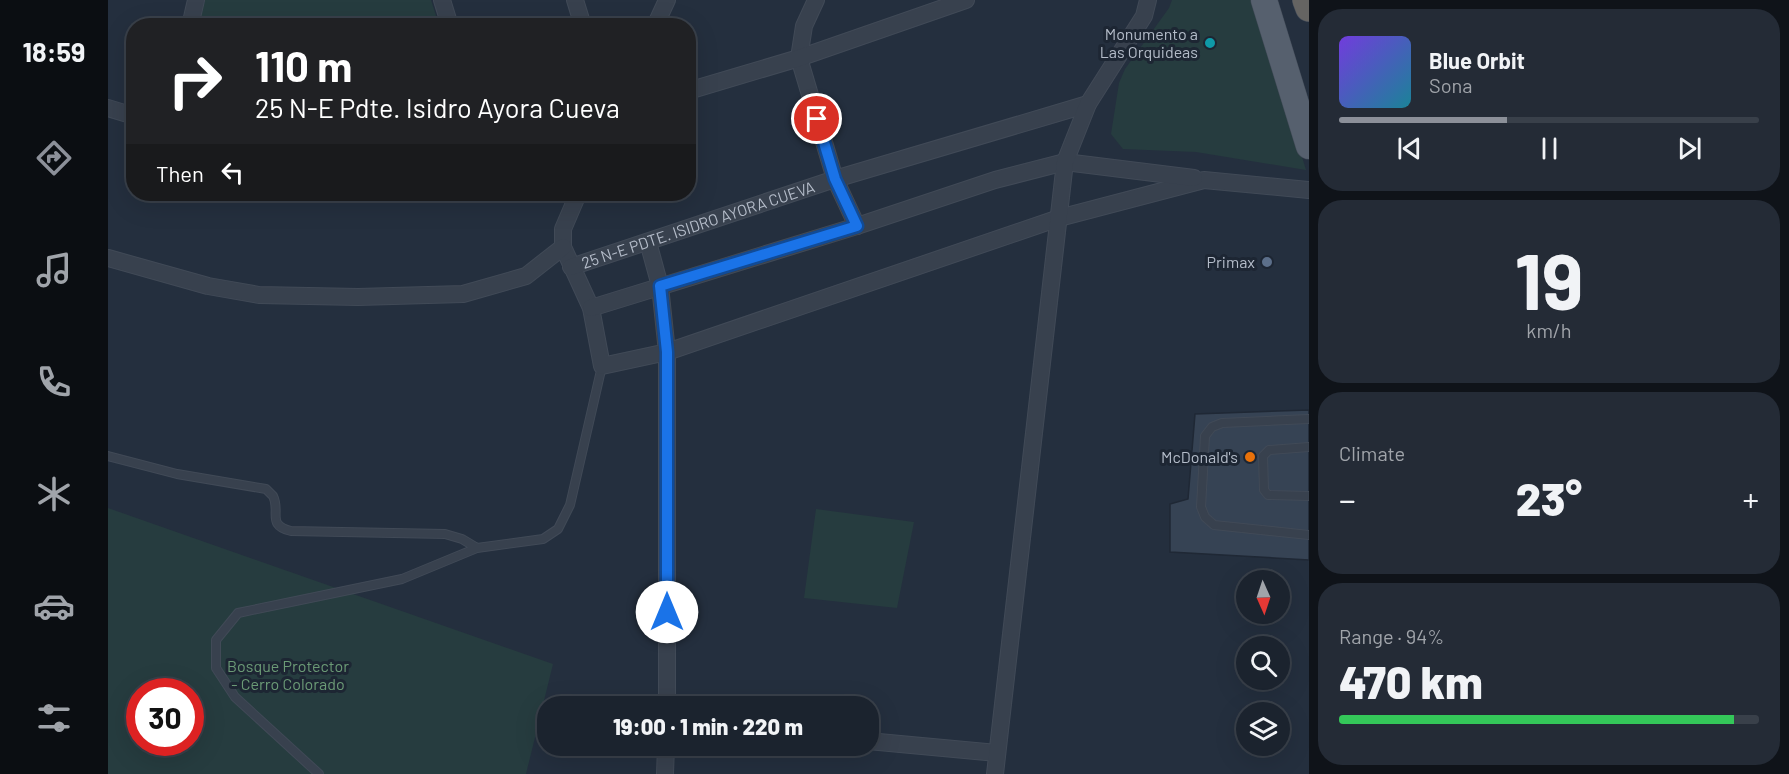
<!DOCTYPE html>
<html lang="en">
<head>
<meta charset="utf-8">
<style>
	:root { --surface:#1b232e; --page:#242b36; --text:#f1f3f6; --muted:#a0a4aa; --line:#39404a; --accent:#8c9099 }
	body { margin:0; font-family:Barlow,sans-serif; background:var(--page); color:var(--text); height:100vh; display:flex; flex-direction:column; font-size:22px; white-space:nowrap }
	* { box-sizing:border-box; margin:0 }
	p { font-size:20px; color:var(--muted) }
	.icon { flex:none; width:33px; height:33px; fill:none; stroke:currentColor; stroke-width:2; stroke-linecap:round; stroke-linejoin:round }
	.map { position:relative; flex:1; overflow:hidden }
	.details { display:flex; flex-direction:column; gap:9px; padding:9px; background:#0f1319; width:480px }
	.details>* { flex:none }
	.guide { position:absolute; left:18px; top:18px; width:570px; height:183px; border-radius:24px; box-shadow:0 6px 24px #0002,0 0 0 2px var(--line); background:#202124; color:#fff; overflow:hidden }
	.needle { width:39px; rotate:177deg }
	.buttons { position:absolute; left:1128px; top:570px; display:grid; gap:12px }
	.buttons a { display:grid; place-items:center; width:54px; height:54px; border-radius:50%; background:var(--surface); box-shadow:0 6px 24px #0002,0 0 0 2px var(--line); font-size:30px }
	.speed { position:absolute; left:18px; top:678px; display:flex; gap:12px; font-size:30px; font-weight:700; text-align:center }
	.speed>* { display:grid; place-content:center; width:78px; height:78px; border-radius:50%; background:var(--surface); box-shadow:0 6px 24px #0002,0 0 0 2px var(--line); line-height:1 }
	.speed .limit { border:9px solid #d22; background:#fff; color:#111 }
	.pin { position:absolute; display:grid; place-items:center; width:51px; height:51px; color:#fff; margin:-26px; border:3px solid #fff; border-radius:50%; box-shadow:0 2px 6px #0007 }
	.me { position:absolute; width:66px; margin:-33px; rotate:0deg; stroke-linejoin:round; filter:drop-shadow(0 0 4px #0008) }
	.turn { display:flex; align-items:center; gap:21px; height:126px; padding:0 30px; font-size:27px }
	.turn .icon { width:78px; height:78px; stroke-width:2.5 }
	.turn b { display:block; font-size:42px; line-height:51px }
	.then { display:flex; align-items:center; height:57px; padding:0 30px; background:#0003; gap:12px; font-size:22px }
	.big { font-size:45px; font-weight:800; line-height:1.1 }
	.details .widget { flex:1; display:flex; flex-direction:column; justify-content:center; gap:9px; min-width:0; padding:0 21px; border-radius:24px; background:var(--page) }
	.details .dial { align-items:center; gap:0 }
	.dial b { font-size:78px; line-height:1 }
	.song { display:flex; align-items:center; gap:18px }
	.cover { width:72px; height:72px; border-radius:9px; background:linear-gradient(135deg,hsl(260 70% 55%),hsl(190 70% 35%)) }
	.played { height:6px; border-radius:3px; background:linear-gradient(90deg,var(--accent) 40%,var(--line) 40%) }
	.keys { display:flex; justify-content:space-around; direction:ltr }
	.heat { display:flex; justify-content:space-between; align-items:center; font-size:33px; direction:ltr }
	.charge { height:9px; border-radius:4px; background:linear-gradient(90deg,#34c759 94%,var(--line) 0) }
	.trip { position:absolute; left:429px; top:696px; width:342px; height:60px; border-radius:24px; background:var(--surface); box-shadow:0 6px 24px #0002,0 0 0 2px var(--line); font-weight:800; line-height:60px; text-align:center }
	main { display:flex; flex:1; min-height:0 }
	.dock { display:flex; flex-direction:column; width:108px; justify-content:space-around; align-items:center; background:#0b0e12; color:var(--muted) }
	.dock .icon { width:42px; height:42px }
	.dock .selected { color:var(--accent) }
	.dock b { font-size:27px; color:var(--text) }
	.map>svg:first-child { display:block }
	.green { fill:#263c3f; fill-rule:evenodd }
	.building { fill:#364354; stroke:#1f2835; stroke-width:1.5 }
	.lines { fill:none; stroke-linecap:round; stroke-linejoin:round }
	.service-casing { stroke:#414a57; stroke-width:10 }
	.minor-casing { stroke:#414a57; stroke-width:18 }
	.primary-casing { stroke:#414a57; stroke-width:27 }
	.trunk-casing { stroke:#434c59; stroke-width:28 }
	.service { stroke:#38414e; stroke-width:8 }
	.minor { stroke:#38414e; stroke-width:16 }
	.primary { stroke:#56606e; stroke-width:26 }
	.trunk { stroke:#656462; stroke-width:27 }
	.route-casing { stroke:#114b97; stroke-width:15 }
	.route { stroke:#1a73e8; stroke-width:10 }
	.culture-dot { fill:#0f9aa8; stroke:#1d2633; stroke-width:2 }
	.service-dot { fill:#5c6f8a; stroke:#1d2633; stroke-width:2 }
	.food-dot { fill:#e8710a; stroke:#1d2633; stroke-width:2 }
	.labels { text-anchor:middle; stroke-width:6; stroke-linejoin:round; paint-order:stroke }
	.poi-label { font-size:16px; fill:#b4bcc9; stroke:#1d2633; text-anchor:end }
	.street-label { font-size:16px; fill:#b4bcc9; stroke:#1d2633 }
	.park-label { font-size:16px; fill:#6b9a76; stroke:#1d2633 }
</style>
</head>
<body>
<main>
<nav class="dock">
<b>18:59</b>
<svg class="icon selected" aria-label="directions" viewBox="0 0 24 24"><path d="M12 3l9 9-9 9-9-9zM9 14v-3h6M13 9l2 2-2 2"/></svg>
<svg class="icon" aria-label="music" viewBox="0 0 24 24"><path d="M9 18V5l10-2v13"/><circle cx="6" cy="18" r="3"/><circle cx="16" cy="16" r="3"/></svg>
<svg class="icon" aria-label="phone" viewBox="0 0 24 24"><path d="M5 4h4l2 5-3 2q2 4 5 5l2-3 5 2v4C11 20 4 13 5 4z"/></svg>
<svg class="icon" aria-label="climate" viewBox="0 0 24 24"><path d="M12 3v18M4 7l16 10M4 17L20 7"/></svg>
<svg class="icon" aria-label="car" viewBox="0 0 24 24"><path d="M5 17H2v-5l4-1 3-4h7l3 4 3 1v5h-3M9 17h6M6 11h13"/><circle cx="7" cy="17" r="2"/><circle cx="17" cy="17" r="2"/></svg>
<svg class="icon" aria-label="filters" viewBox="0 0 24 24"><path d="M4 7h16M4 17h16"/><circle cx="9" cy="7" r="2"/><circle cx="15" cy="17" r="2"/></svg>
</nav>
<div class="map">
<svg width="1201" height="774" viewBox="0 0 1201 774">
	<rect width="100%" height="100%" fill="#242f3e"/>
	<path class="green" d="M97,0H323L331,25L90,26Z
		M1064,0H1146L1198,170L1088,152L1015,149L1003,134L1011,83L1017,69L1061,8Z
		M0,508L445,664L418,774H0ZM32,692H82V742H32Z
		M708,509L806,522L789,608L696,598Z"/>
	<path class="building" d="M1201,410V560L1062,552V504L1080,499L1087,414Z"/>
	<g class="lines">
		<g class="service-casing">
			<path id="service" d="M1201,419L1114,423L1104,427L1097,436L1093,507L1097,517L1106,525L1201,535
				M1201,447L1161,450L1155,456L1156,490L1160,495L1201,496
				M0,456L69,474L158,489C160,491 163,494 165,496C173,512 158,525 183,531L337,534L354,539L369,548
				M211,774L127,697L108,668V640L130,613L294,579L369,548L435,539L450,529L462,505L494,366"/>
		</g>
		<g class="minor-casing">
			<g id="minor">
				<path d="M334,0L342,26"/>
				<path d="M467,0L475,26"/>
				<path d="M708,0L696,26L691,58L727,179L749,226"/>
				<path d="M82,26L88,0"/>
				<path d="M547,26L559,0"/>
				<path d="M580,91L691,58L858,0"/>
				<path d="M0,108L26,116"/>
				<path d="M470,194L455,229V247L483,308L494,366L559,352L951,218L1096,180L1201,190"/>
				<path d="M540,242L552,286L559,352V706"/>
				<path d="M0,258L100,286L151,295L250,297L355,294L418,276L455,247"/>
				<path id="s1" d="M463,267L727,179L980,104"/>
				<path d="M483,308L749,226L887,180L957,162L1086,178"/>
				<path d="M760,741L889,753"/>
				<path d="M557,774L558,746"/>
				<path d="M887,774L957,162L980,104L1036,16L1040,0"/>
			</g>
		</g>
		<g class="primary-casing">
			<path id="primary" d="M1156,0L1201,146"/>
		</g>
		<g class="trunk-casing">
			<path id="trunk" d="M1198,0L1201,8"/>
		</g>
		<use href="#service" class="service"/>
		<use href="#minor" class="minor"/>
		<use href="#primary" class="primary"/>
		<use href="#trunk" class="trunk"/>
	</g>
	<g class="lines">
		<g class="route-casing">
			<path id="route" d="M559,612V352L552,286L749,226L727,179L709,119"/>
		</g>
		<use href="#route" class="route"/>
	</g>
	<circle class="culture-dot" cx="1102" cy="43" r="6"/>
	<circle class="service-dot" cx="1159" cy="262" r="6"/>
	<circle class="food-dot" cx="1142" cy="457" r="6"/>
	<g class="labels">
		<g class="poi-label">
			<text x="1090" y="40">Monumento a<tspan x="1090" dy="18">Las Orquideas</tspan></text>
			<text x="1147" y="268">Primax</text>
			<text x="1130" y="463">McDonald's</text>
		</g>
		<g class="street-label">
			<text dy="6" stroke="none"><textPath href="#s1" startOffset="134">25 N-E PDTE. ISIDRO AYORA CUEVA</textPath></text>
		</g>
		<g class="park-label">
			<text x="180" y="672">Bosque Protector<tspan x="180" dy="18">- Cerro Colorado</tspan></text>
		</g>
	</g>
</svg>
<div class="buttons">
<a><svg class="needle" viewBox="-14 -14 28 28"><path d="M0-13l5 13h-10z" fill="#e53935"/><path d="M0 13l5-13h-10z" fill="#a0a4aa"/></svg></a>
<a><svg class="icon" aria-label="search" viewBox="0 0 24 24"><circle cx="10" cy="10" r="6"/><path d="M15 15l6 6"/></svg></a>
<a><svg class="icon" aria-label="layers" viewBox="0 0 24 24"><path d="M12 4l9 5-9 5-9-5zM3 14l9 5 9-5"/></svg></a>
</div>
<div class="speed"><div class="limit">30</div></div>
<div class="pin" style="left:709px;top:119px;background:#d93025"><svg class="icon" aria-label="arrive" viewBox="0 0 24 24"><path d="M6 21V4h12l-3 4 3 4H6"/></svg></div>
<svg class="me" style="left:559px;top:612px" viewBox="-20 -20 40 40"><circle r="19" fill="#fff"/><path d="M0-13L10 11 0 6-10 11z" fill="#1a73e8"/></svg>
<div class="trip">19:00 · 1 min · 220 m</div>
<div class="guide">
<div class="turn"><svg class="icon" aria-label="right" viewBox="0 0 24 24"><path d="M7 20v-9h11M14 6l5 5-5 5"/></svg><div><b>110 m</b>25 N-E Pdte. Isidro Ayora Cueva</div></div>
<div class="then">Then<svg class="icon" aria-label="left" viewBox="0 0 24 24"><path d="M17 20v-9H6M10 6l-5 5 5 5"/></svg></div>
</div>
</div>
<section class="details">
<div class="widget">
<div class="song"><i class="cover"></i><div><b>Blue Orbit</b><p>Sona</p></div></div>
<div class="played"></div>
<div class="keys"><svg class="icon" aria-label="previous" viewBox="0 0 24 24"><path d="M18 5L8 12l10 7zM5 5v14"/></svg><svg class="icon" aria-label="pause" viewBox="0 0 24 24"><path d="M8 5v14M16 5v14"/></svg><svg class="icon" aria-label="next" viewBox="0 0 24 24"><path d="M6 5l10 7-10 7zM19 5v14"/></svg></div>
</div>
<div class="widget dial"><b>19</b><p>km/h</p></div>
<div class="widget"><p>Climate</p>
<div class="heat"><a>−</a><b class="big">23°</b><a>+</a></div>
</div>
<div class="widget"><p>Range · 94%</p><b class="big">470 km</b><div class="charge"></div></div>
</section>
</main>
</body>
</html>
